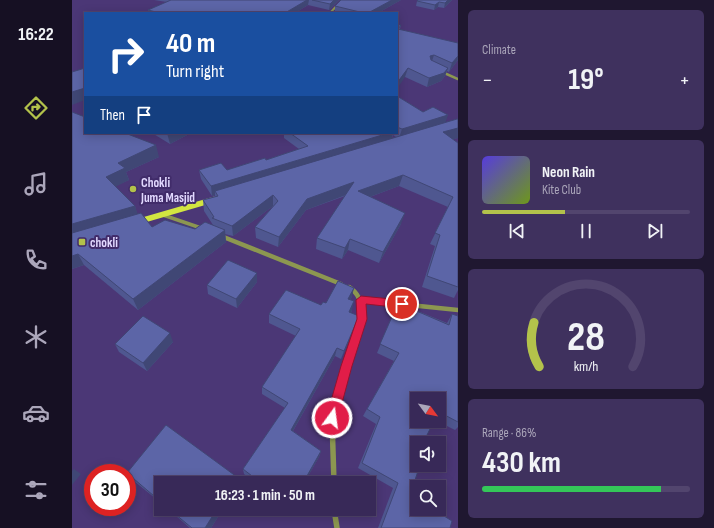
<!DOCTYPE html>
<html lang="en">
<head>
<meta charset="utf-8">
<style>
	:root { --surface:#382958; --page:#3f315e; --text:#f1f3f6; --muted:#aba6ba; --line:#52456e; --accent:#b3c24b }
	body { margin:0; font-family:"Sofia Sans Condensed",sans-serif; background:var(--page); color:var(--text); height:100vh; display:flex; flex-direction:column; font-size:15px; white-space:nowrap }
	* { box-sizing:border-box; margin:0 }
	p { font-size:13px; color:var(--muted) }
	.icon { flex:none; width:22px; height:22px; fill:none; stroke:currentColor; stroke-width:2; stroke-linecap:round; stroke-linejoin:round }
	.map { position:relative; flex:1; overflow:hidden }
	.side { display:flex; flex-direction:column; gap:10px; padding:10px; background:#1f1730; width:256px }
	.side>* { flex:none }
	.guide { position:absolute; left:12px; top:12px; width:314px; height:122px; border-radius:0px; box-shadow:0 2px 10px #0003,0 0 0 1px var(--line); background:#1a4fa0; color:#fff; overflow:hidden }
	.needle { width:26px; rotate:122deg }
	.fabs { position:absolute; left:338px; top:392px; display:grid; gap:8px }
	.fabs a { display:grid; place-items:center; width:36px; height:36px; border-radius:0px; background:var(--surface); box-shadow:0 2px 10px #0003,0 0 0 1px var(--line); font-size:20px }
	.speed { position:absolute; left:12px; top:464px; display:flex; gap:8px; font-size:20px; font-weight:700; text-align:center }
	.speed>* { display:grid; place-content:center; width:52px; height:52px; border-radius:50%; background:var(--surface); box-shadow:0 2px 10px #0003,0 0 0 1px var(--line); line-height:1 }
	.speed .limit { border:6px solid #d22; background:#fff; color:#111 }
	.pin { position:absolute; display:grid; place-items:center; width:34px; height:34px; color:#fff; margin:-17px; border:2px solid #fff; border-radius:50%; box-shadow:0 1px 4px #0007 }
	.me { position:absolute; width:44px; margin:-22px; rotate:14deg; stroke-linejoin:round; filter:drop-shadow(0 0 3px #0008) }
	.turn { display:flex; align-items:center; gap:14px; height:84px; padding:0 16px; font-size:18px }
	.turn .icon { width:52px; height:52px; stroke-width:2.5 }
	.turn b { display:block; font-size:28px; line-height:34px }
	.then { display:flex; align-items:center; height:38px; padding:0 16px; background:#0003; gap:8px; font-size:15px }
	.big { font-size:30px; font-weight:700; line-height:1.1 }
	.side .tile { flex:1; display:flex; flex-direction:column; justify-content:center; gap:6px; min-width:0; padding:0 14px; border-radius:6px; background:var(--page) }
	.side .dial { align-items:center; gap:0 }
	.dial svg { height:104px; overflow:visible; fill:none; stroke:var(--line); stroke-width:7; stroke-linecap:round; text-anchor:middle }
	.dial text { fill:var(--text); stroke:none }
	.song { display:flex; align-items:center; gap:12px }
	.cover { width:48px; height:48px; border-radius:6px; background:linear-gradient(135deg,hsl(250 70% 55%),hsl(80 70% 35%)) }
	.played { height:4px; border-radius:2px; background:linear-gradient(90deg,var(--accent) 40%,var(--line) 40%) }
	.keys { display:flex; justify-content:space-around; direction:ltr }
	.heat { display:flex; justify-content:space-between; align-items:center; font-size:22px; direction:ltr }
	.charge { height:6px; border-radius:3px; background:linear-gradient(90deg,#34c759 86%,var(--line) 0) }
	.trip { position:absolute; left:82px; top:476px; width:222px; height:40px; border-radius:0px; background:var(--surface); box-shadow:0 2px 10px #0003,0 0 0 1px var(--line); font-weight:700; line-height:40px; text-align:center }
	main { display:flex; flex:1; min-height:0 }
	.tab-bar { display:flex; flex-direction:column; width:72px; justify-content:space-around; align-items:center; background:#161023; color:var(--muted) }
	.tab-bar .icon { width:28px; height:28px }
	.tab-bar .on { color:var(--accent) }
	.tab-bar b { font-size:18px; color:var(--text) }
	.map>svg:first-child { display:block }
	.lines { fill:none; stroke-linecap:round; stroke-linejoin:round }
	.street-far4 { stroke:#8c9750; stroke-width:2 }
	.street-far3 { stroke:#8c9750; stroke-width:2.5 }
	.street-far2 { stroke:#8c9750; stroke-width:3.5 }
	.street-far1 { stroke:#8c9750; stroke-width:4.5 }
	.street { stroke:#8c9750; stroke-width:5.5 }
	.primary { fill:#d2e541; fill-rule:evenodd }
	.wall { fill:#4f5790; fill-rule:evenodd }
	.shaded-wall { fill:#404775 }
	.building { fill:#5c65a7; stroke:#404775 }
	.route { fill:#e11d48; stroke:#92132f }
	.poi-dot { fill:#b3c24b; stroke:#412c6a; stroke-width:1.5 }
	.labels { text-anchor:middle; stroke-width:4; stroke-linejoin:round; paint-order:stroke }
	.poi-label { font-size:13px; font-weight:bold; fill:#e2d9ff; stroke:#412c6a; text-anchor:start }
</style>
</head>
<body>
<main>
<nav class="tab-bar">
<b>16:22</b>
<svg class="icon on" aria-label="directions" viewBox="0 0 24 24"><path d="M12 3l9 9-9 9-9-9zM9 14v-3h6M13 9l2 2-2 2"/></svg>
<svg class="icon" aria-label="music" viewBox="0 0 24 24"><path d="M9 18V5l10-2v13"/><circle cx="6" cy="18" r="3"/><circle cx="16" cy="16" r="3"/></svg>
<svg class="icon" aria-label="phone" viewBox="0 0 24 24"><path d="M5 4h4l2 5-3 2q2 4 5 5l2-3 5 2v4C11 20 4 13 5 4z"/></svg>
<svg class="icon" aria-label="climate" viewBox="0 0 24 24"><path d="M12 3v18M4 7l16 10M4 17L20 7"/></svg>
<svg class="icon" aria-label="car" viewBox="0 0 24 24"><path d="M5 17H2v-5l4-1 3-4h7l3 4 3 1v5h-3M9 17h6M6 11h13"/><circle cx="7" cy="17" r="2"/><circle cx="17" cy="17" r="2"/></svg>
<svg class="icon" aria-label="filters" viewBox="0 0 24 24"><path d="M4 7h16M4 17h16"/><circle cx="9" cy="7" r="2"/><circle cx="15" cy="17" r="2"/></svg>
</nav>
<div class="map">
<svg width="386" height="528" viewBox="0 0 386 528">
	<rect width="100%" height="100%" fill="#4b3776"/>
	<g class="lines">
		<path class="street-far4" d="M258,13L270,0"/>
		<path class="street-far3" d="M370,72L386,79"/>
		<path class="street-far2" d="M91,215L132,229"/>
		<path class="street-far1" d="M149,236L269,284
			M289,300L386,310
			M276,363C284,341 302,303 277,287"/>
		<path class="street" d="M262,483L260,419L267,391L277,362
			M262,509L265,528"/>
		<path class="primary" d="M144,196L147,197L148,199L147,201L61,226L56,223L58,221Z"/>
	</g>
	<path class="wall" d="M82,0H267L257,10L236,5L223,13H76V10L95,2Z
		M329,0L306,13H268L263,12V6Z
		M380,0L372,8L366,7L362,10L344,6L345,1Z
		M325,25H329L328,29L386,60L377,72L375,71L373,76L369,81L355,87L333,77Z
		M325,96L351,112L374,122L386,138L381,139L386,143V290L382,298L350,287L363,246L358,244L376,207L327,186L298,197L329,224L307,263L276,250L270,259L244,249L245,238L273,196L234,210L206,247L184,238L183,227L201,206L161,236L153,234L154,242L66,310L12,265L0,269V112L87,157L54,172L57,180L43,186L63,206L65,214L80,227L123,229L141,225L132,211L131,200L143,196V195L140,196L129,179L127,170H155L194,160L227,149L212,138V133H325ZM321,135L324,137L320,138Z
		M80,133H119L98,144Z
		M185,282L165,308L136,294L135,285Z
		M280,296L278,300L280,310L279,313L287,316L284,324L269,359L263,356L221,431L249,451L247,457L232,483H183L172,474L171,469L213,408L190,394V387L224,336L197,323V314L249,305L254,303Z
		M326,303L375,323L380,314L386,316V427L383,430L365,421H367V399L345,443L338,495L378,528H306L321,488L286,468L304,424L291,416L322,361L305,353Z
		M101,342L75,371L47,352L43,344Z
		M55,473L165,477L166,483H89V503L62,481Z
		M96,509H151L139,528H118Z"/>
	<path class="shaded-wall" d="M235,0H237L236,5L223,13H213Z
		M262,0H267L257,10L258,4Z
		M320,0H329L306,13H296Z
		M376,0H380L372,8L373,3Z
		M367,2L366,7L362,10L363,5Z
		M362,55L359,64L358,56Z
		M386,56V60L377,72L380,63Z
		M336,68L333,77L325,89V83Z
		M376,68L373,76L369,81L355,87L357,78Z
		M13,88V100L0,105V92Z
		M376,115L373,124L327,138L330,129Z
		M386,128V138L367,143L371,132Z
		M95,133H119L98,144Z
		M317,133H321L319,141L143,191V195L140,196L139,186Z
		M84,145L87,157L54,172L57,180L39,189L34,177L46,163Z
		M331,175L327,186L284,202L286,191Z
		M282,182L279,193L234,210L206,247L207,237L235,199Z
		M201,195V206L161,236L160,226Z
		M63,206L67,218L0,237V224Z
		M333,213L329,224L307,263L311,252Z
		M153,230L154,242L66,310L61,299Z
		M278,239L276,250L270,259L273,248Z
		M6,254L12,265L0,269V256Z
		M185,273V282L165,308L164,299Z
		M282,288L280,296L274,308L276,299Z
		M282,301L280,310L275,321L277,312Z
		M287,316L284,324L269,359L272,351Z
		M98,333L101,342L75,371L71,363Z
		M265,348L263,356L218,436L219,430Z
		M249,451L247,457L232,483H231Z
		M2,469L9,474L0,485V471Z
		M165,477L166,483H161Z
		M145,509H151L139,528H133Z"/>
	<path class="building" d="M99,0H235L213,13H88L76,10Z
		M240,0H262L258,4Z
		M269,0H320L296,13H292L263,6Z
		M346,0H376L373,3L367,2L363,5L345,1Z
		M325,25H329L326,29L386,43V56L380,63L362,55L358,56L359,60L376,68L372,73L357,78L336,68L325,83Z
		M13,68V88L0,92V72Z
		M325,96L351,112L361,107L376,115L330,129L325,127Z
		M0,112L13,117V133H53L84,145L46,163L53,168L34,177L63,206L0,224Z
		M385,119H386V128L371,132L386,143V287L355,276L368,235L363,233L381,197L331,175L286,191L333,213L311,252L278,239L273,248L245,238L282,182L235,199L207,237L183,227L206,201L201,195L160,226L140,218L142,217L131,200L146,196L143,191Z
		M218,133H317L139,186L127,170L149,163L155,170L193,158L194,160L236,146Z
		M69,213L80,227L93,220L123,229L133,222L153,230L61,299L6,254L0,256V233Z
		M156,260L185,273L164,299L135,285Z
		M266,281L282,288L276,299L282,301L277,312L287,316L272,351L265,348L219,430L249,451L231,483H189L171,469L216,403L190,387L228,329L197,314L214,290L249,305L251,302L254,303Z
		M326,303L377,325L380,314L386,316V422L367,412V399H345V421H362L351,443H345V465H348L338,495L345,499V509H361L380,521L378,528H309L326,483L290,463L308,417L295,409L327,353L308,344Z
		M71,316L98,333L71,363L43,344Z
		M94,425L165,477L161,483H89V502L55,473Z
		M97,509H145L133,528H120Z"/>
	<path class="route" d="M289,296L330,300L335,304L330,308L294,304L295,319L280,366L266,418L264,423L260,425L256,423L254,418L269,366L285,319L284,300Z"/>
	<g class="poi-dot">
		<circle cx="61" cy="189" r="4"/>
		<rect x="6" y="238" width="8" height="8" rx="2"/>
	</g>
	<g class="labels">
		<g class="poi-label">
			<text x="69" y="187">Chokli<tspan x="69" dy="15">Juma Masjid</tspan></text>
			<text x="18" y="247">chokli</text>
		</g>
	</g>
</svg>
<div class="fabs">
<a><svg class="needle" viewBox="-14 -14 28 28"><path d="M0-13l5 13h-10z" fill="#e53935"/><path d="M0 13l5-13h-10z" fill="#aba6ba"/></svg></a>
<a><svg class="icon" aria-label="sound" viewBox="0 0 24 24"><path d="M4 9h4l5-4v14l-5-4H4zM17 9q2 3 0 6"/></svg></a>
<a><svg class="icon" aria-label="search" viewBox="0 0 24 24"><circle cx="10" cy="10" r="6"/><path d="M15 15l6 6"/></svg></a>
</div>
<div class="speed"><div class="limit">30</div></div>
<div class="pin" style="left:330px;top:304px;background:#d93025"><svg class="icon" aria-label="arrive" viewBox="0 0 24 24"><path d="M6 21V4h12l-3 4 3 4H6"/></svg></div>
<svg class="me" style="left:260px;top:418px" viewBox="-20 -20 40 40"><circle r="17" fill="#e11d48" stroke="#fff" stroke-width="3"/><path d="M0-11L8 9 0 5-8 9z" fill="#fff"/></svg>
<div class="trip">16:23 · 1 min · 50 m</div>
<div class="guide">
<div class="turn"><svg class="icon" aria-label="right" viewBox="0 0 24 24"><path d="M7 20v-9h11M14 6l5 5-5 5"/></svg><div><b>40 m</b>Turn right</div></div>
<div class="then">Then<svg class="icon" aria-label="arrive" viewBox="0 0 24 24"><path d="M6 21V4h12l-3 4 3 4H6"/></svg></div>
</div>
</div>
<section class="side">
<div class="tile"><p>Climate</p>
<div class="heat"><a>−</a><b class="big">19°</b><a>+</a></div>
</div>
<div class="tile">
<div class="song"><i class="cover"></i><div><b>Neon Rain</b><p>Kite Club</p></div></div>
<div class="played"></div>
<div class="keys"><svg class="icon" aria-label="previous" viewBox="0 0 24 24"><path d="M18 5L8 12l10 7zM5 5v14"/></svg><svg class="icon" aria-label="pause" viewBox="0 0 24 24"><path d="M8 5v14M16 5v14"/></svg><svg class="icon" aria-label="next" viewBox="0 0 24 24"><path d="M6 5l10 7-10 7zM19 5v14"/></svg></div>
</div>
<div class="tile dial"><svg viewBox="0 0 100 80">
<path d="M14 69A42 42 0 1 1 86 69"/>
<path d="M14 69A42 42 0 0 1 10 35" stroke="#b3c24b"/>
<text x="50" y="56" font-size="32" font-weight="700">28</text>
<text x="50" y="72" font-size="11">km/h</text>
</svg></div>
<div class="tile"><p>Range · 86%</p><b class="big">430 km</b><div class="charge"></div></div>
</section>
</main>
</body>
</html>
